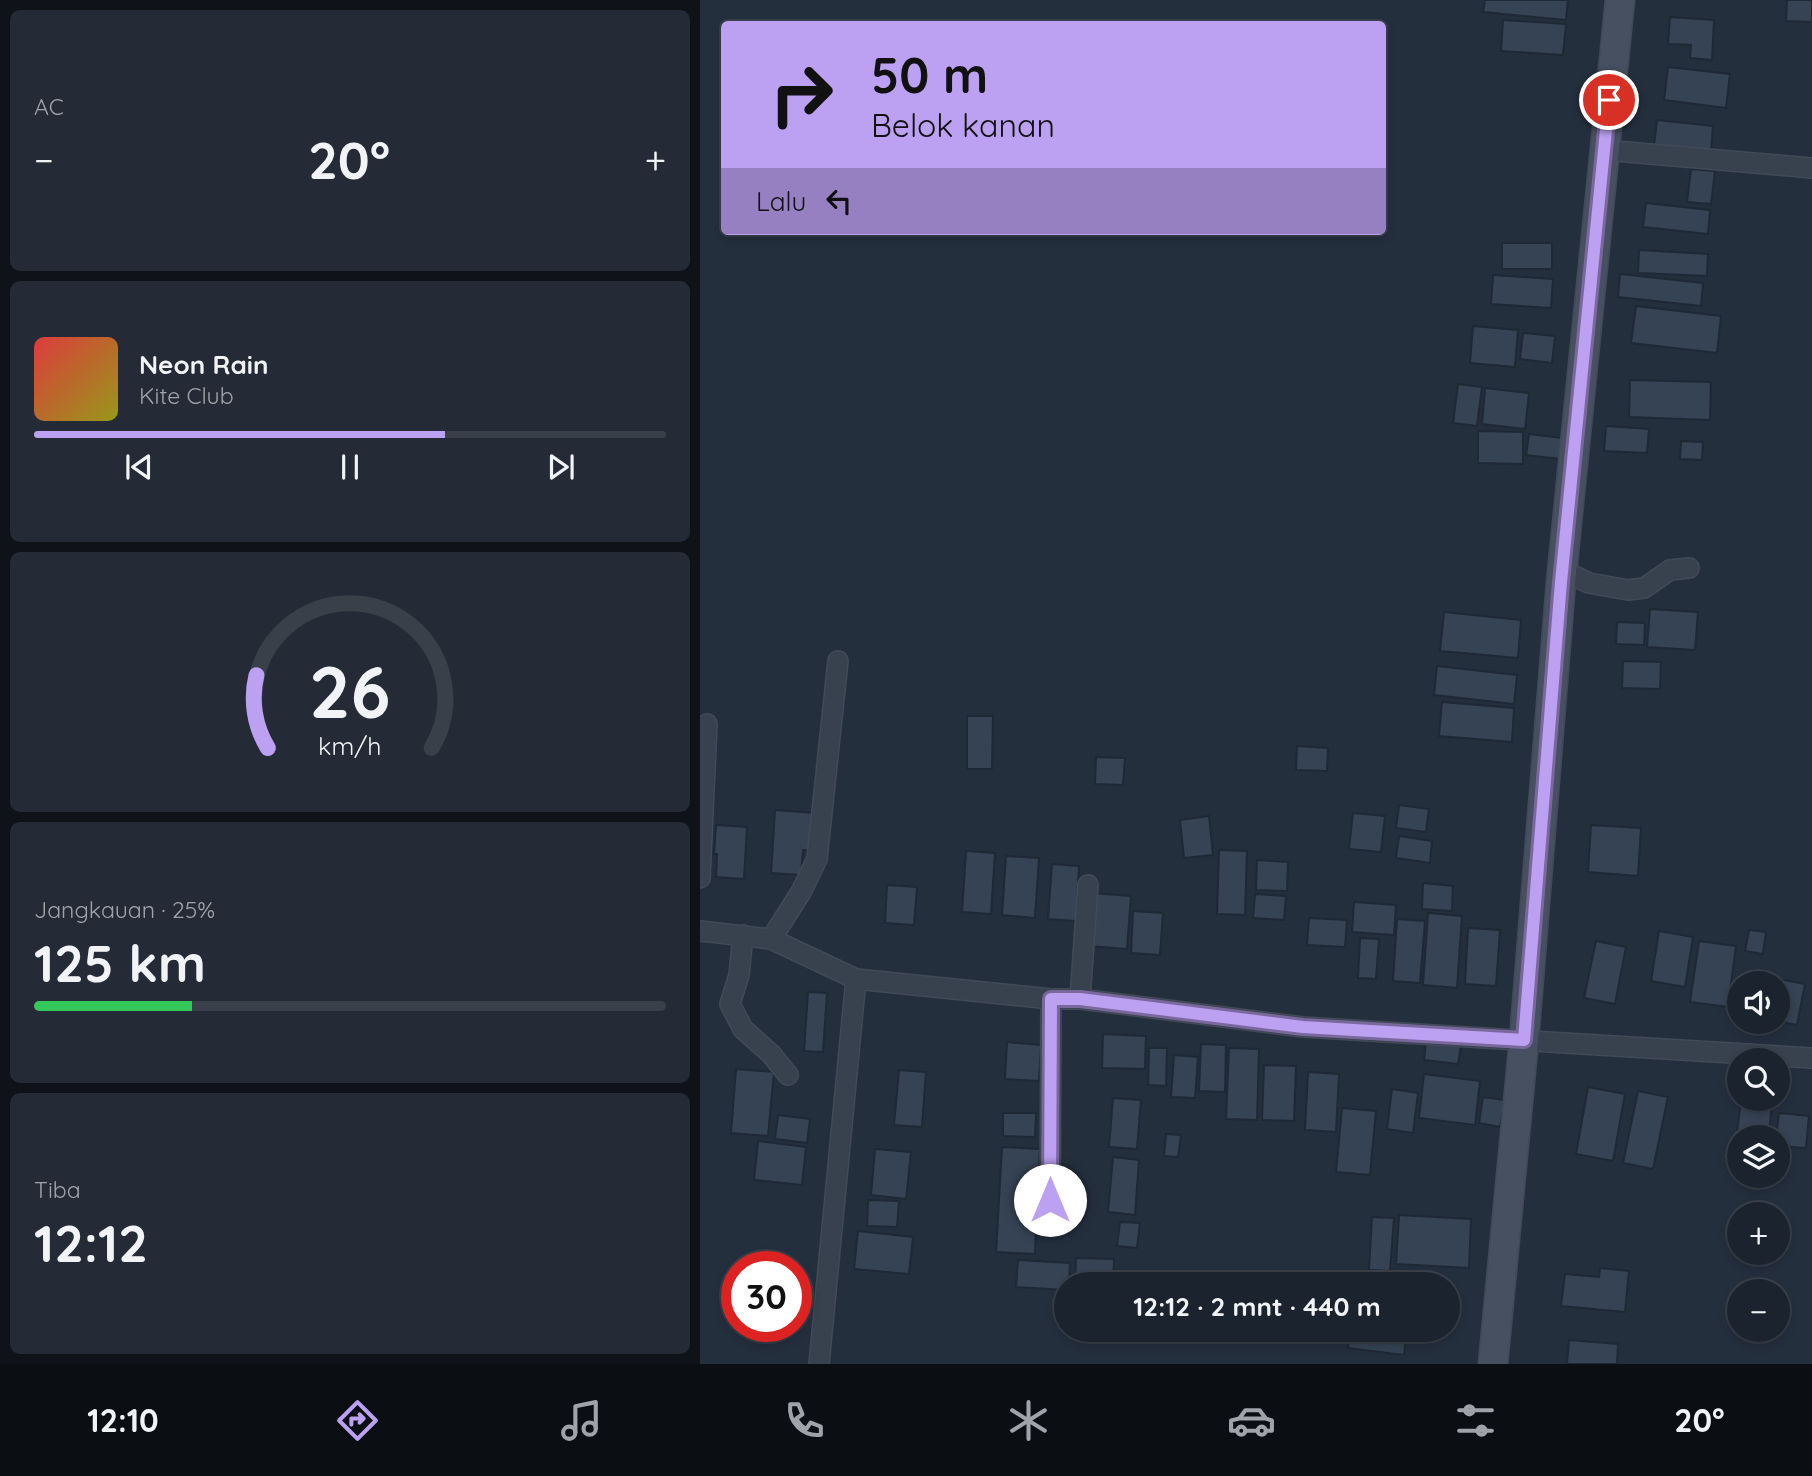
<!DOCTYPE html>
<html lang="id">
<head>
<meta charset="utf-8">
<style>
	:root { --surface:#1b232e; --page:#242b36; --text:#f1f3f6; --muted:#a0a4aa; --line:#39404a; --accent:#bca0f2 }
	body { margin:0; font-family:Quicksand,sans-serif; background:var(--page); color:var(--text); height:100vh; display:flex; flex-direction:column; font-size:26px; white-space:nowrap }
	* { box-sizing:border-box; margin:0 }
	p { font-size:23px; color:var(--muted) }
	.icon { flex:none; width:38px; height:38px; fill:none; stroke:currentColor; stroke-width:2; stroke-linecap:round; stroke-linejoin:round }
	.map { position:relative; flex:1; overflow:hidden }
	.side { display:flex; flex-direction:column; gap:10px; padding:10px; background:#0f1319; width:700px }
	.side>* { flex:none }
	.top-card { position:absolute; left:21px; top:21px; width:665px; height:214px; border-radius:7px; box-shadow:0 4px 10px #0003,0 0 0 2px var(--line); background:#bca0f2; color:#111; overflow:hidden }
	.buttons { position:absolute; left:1027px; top:971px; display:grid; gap:14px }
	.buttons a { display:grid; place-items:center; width:63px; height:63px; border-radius:50%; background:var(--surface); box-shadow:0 4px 10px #0003,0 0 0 2px var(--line); font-size:35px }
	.speed { position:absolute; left:21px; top:1251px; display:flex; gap:14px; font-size:35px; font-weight:700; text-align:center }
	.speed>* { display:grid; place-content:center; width:91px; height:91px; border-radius:50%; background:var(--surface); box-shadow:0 4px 10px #0003,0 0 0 2px var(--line); line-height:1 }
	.speed .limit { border:10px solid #d22; background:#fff; color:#111 }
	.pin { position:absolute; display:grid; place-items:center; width:60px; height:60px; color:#fff; margin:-30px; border:4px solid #fff; border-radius:50%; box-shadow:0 2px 7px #0007 }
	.me { position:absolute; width:77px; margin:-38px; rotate:0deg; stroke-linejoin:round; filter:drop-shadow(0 0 5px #0008) }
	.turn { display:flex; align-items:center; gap:24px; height:147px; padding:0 35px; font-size:32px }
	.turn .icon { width:91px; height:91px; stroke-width:2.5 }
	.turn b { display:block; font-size:49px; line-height:60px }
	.then { display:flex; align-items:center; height:66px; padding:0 35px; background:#0003; gap:14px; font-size:26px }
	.big { font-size:52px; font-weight:800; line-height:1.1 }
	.side .widget { flex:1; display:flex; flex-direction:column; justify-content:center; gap:10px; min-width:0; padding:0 24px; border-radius:10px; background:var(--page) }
	.side .dial { align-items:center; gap:0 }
	.dial svg { height:182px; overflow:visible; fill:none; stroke:var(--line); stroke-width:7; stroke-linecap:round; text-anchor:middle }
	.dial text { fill:var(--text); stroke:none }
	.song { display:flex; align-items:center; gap:21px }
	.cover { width:84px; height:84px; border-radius:10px; background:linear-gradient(135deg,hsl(0 70% 55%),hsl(60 70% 35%)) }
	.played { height:7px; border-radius:4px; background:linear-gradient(90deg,var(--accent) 65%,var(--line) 65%) }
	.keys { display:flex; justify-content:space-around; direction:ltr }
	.heat { display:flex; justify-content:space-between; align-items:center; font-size:38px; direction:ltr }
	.charge { height:10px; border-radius:5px; background:linear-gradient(90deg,#34c759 25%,var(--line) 0) }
	.trip { position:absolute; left:354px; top:1272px; width:406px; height:70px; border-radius:35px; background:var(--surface); box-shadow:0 4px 10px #0003,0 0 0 2px var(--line); font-weight:800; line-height:70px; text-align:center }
	.dock { display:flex; height:112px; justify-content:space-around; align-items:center; background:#0b0e12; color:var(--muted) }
	.dock .icon { width:49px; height:49px }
	.dock .selected { color:var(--accent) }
	.dock b { font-size:32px; color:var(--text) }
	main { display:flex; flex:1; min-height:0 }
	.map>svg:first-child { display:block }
	.building { fill:#364354; stroke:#1f2835; stroke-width:2 }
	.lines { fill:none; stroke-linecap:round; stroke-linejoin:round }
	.street-casing { stroke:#414a57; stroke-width:22 }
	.secondary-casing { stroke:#414a57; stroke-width:31 }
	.street { stroke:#38414e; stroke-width:19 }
	.secondary { stroke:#465061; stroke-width:28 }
	.route-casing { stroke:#7a689d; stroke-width:18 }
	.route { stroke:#bca0f2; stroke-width:12 }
</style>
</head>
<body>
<main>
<section class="side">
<div class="widget"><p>AC</p>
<div class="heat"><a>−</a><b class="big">20°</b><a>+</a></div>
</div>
<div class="widget">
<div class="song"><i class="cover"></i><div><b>Neon Rain</b><p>Kite Club</p></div></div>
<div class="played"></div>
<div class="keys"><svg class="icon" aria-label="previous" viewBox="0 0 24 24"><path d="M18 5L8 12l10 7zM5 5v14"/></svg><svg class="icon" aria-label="pause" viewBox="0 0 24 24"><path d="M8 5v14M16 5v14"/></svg><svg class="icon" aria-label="next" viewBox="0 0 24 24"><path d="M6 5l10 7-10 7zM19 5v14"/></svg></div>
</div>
<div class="widget dial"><svg viewBox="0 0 100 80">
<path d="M14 69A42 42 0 1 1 86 69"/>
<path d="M14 69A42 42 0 0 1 9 37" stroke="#bca0f2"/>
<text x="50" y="56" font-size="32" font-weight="700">26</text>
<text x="50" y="72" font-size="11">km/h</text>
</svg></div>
<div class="widget"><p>Jangkauan · 25%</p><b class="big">125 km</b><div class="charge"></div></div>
<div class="widget"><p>Tiba</p><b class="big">12:12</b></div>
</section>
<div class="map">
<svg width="1112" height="1364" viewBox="0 0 1112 1364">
	<rect width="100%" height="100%" fill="#242f3e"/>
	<path class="building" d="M785,0H868L866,20L783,12Z
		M1087,0H1112V22L1086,21Z
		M970,17L1014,20L1012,60L990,58L991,45L968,44Z
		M803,20L866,24L863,55L801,51Z
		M968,67L1030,74L1026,108L964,100Z
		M957,120L1013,126L1011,152L954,146Z
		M991,169L1015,171L1011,204L987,202Z
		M946,203L1010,210L1008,234L943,227Z
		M802,243H852V269H802Z
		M939,250L1008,254L1007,276L938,273Z
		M920,274L1003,283L1001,306L918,297Z
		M793,275L853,279L851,308L791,304Z
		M936,306L1021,316L1017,353L931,343Z
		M773,326L818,330L815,367L770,363Z
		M823,333L855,336L852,363L820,359Z
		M930,380L1011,382L1010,420L929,417Z
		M758,384L782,387L777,426L753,423Z
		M785,388L829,393L825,429L782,424Z
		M906,426L949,429L947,453L904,451Z
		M778,431L823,432V464L778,463Z
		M829,434L863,438L860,459L826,455Z
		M981,441L1003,442L1002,460L980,459Z
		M950,609L998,612L995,650L947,647Z
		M744,612L821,620L818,658L740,651Z
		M917,622L945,623L944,645L916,644Z
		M923,661L961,662L960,689L922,688Z
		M737,666L817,675L814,704L734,695Z
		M742,702L814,708L812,742L739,736Z
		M267,716H293L292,769H267Z
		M597,746L628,748L627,771L596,770Z
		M396,757L425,758L423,785L395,784Z
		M699,805L729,809L726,832L696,828Z
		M75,810L115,813L113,851L103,850L101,875L71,873Z
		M653,813L685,816L681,852L649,849Z
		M509,816L513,855L484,858L480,820Z
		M16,825L47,827L44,879L16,877L17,854H14Z
		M891,825L941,828L938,876L888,872Z
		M699,836L732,841L730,863L696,858Z
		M519,850L547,851L545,915L517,914Z
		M266,851L295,853L291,914L262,912Z
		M306,856L339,858L335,918L302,915Z
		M557,860L588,862L587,891L556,890Z
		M352,864L379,866L376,921L348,919Z
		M723,883L753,886L752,911L722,909Z
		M187,885L217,887L214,925L185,923Z
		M392,893L431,896L427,949L388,946Z
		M555,894L586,896L584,920L553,918Z
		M654,902L696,905L694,935L652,932Z
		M433,911L463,913L460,955L431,953Z
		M728,913L762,916L757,988L723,985Z
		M609,918L647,920L645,947L607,945Z
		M697,919L725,921L720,983L693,981Z
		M768,928L800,930L796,986L765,984Z
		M1049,930L1066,932L1063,954L1045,951Z
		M959,931L993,937L985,987L951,981Z
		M660,938L679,939L676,979L658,978Z
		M896,941L926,947L915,1004L884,998Z
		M999,941L1036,946L1028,1007L990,1002Z
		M1079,979L1105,984L1097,1025L1078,1021Z
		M108,992L127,993L123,1052L104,1051Z
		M403,1034L446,1036L445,1069L402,1068Z
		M726,1041L761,1045L758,1064L724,1060Z
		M307,1042L341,1045L339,1081L305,1079Z
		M501,1044L526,1045L525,1092L499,1091Z
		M449,1048H467L466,1086L448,1085Z
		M529,1048L559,1049L557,1120L526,1119Z
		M474,1055L498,1057L495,1098L471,1097Z
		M564,1065L596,1066L594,1121L562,1120Z
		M36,1069L74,1072L68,1136L31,1133Z
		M199,1070L226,1072L222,1127L194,1125Z
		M608,1072L639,1074L636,1132L605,1130Z
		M724,1074L780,1081L775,1125L719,1118Z
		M888,1087L925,1094L913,1161L876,1154Z
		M692,1089L718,1093L713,1133L687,1129Z
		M938,1091L968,1097L953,1169L923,1163Z
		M783,1097L805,1100L800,1127L779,1123Z
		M413,1098L441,1100L437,1149L409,1147Z
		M1041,1099L1072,1100L1069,1136L1037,1133Z
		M642,1108L676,1111L670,1175L636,1172Z
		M303,1113H336L335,1137L303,1136Z
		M1079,1113L1109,1116L1106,1148L1078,1146V1138H1076Z
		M78,1115L110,1119L107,1143L75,1139Z
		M466,1134L481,1135L478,1157L464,1156Z
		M58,1141L106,1147L102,1185L54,1180Z
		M302,1147L340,1149L335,1254L296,1252Z
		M175,1149L211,1152L206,1199L171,1195Z
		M413,1157L439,1160L435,1215L408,1212Z
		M168,1200L199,1201L197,1227L167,1226Z
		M699,1215L771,1219L769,1268L696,1264Z
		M672,1217L694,1218L690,1271L669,1270Z
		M420,1222L440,1223L437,1248L417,1246Z
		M158,1231L213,1237L209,1274L154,1269Z
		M376,1258L414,1259L413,1284H375Z
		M318,1260L370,1263L369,1284H366V1290L316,1287Z
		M900,1268L929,1271L925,1312L861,1306L865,1274L899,1277Z
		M650,1330H707L704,1355L648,1348Z
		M869,1340L918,1344L917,1364H867Z"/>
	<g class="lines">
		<g class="street-casing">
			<path id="street" d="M904,150L1112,168
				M862,570L889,583L928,590L944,588L970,570L989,568
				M0,878L7,724
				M0,931L71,939L156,979L351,999H380L603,1027L1112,1058
				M43,935L39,975L30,1004L43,1029L71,1054L88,1075
				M71,939L101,892L117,859L138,661
				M380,999L388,885
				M350,1226L351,999
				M119,1364L156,979"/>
		</g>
		<g class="secondary-casing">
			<path id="secondary" d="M793,1364L824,1040L861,582L920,0"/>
		</g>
		<use href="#street" class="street"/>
		<use href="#secondary" class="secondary"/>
	</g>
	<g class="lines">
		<g class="route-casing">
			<path id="route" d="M350,1200L351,999H380L603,1027L824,1040L861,582L909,100"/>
		</g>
		<use href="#route" class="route"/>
	</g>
</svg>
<div class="buttons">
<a><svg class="icon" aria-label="sound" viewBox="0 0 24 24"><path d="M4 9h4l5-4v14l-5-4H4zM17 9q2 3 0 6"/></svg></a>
<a><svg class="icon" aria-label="search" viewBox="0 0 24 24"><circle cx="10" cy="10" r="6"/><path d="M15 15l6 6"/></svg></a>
<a><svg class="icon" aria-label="layers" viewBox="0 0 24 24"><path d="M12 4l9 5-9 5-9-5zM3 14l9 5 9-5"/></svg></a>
<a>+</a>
<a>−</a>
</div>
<div class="speed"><div class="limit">30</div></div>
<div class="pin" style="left:909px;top:100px;background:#d93025"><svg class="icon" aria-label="arrive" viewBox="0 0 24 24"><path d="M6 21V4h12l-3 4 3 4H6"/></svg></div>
<svg class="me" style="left:350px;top:1200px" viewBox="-20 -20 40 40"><circle r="19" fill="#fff"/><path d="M0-13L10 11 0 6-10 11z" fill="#bca0f2"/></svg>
<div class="trip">12:12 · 2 mnt · 440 m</div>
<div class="top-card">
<div class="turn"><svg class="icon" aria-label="right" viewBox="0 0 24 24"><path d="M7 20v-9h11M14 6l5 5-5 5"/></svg><div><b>50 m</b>Belok kanan</div></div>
<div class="then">Lalu<svg class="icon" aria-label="left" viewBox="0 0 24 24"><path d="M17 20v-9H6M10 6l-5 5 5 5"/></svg></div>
</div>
</div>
</main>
<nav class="dock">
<b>12:10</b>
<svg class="icon selected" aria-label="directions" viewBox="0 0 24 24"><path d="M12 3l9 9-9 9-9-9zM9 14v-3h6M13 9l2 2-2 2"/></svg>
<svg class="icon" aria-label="music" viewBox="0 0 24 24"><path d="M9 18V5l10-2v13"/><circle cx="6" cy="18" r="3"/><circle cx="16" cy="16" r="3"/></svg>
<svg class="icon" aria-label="phone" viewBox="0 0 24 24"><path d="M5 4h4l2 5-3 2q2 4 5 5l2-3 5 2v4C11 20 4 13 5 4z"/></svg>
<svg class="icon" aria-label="climate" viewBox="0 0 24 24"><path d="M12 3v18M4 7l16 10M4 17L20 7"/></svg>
<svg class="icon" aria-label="car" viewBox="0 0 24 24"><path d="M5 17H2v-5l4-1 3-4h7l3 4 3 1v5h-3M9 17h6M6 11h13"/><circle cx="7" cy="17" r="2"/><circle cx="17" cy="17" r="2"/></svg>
<svg class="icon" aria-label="filters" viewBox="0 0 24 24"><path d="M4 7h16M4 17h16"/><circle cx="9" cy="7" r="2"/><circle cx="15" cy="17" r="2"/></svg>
<b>20°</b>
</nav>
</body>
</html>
